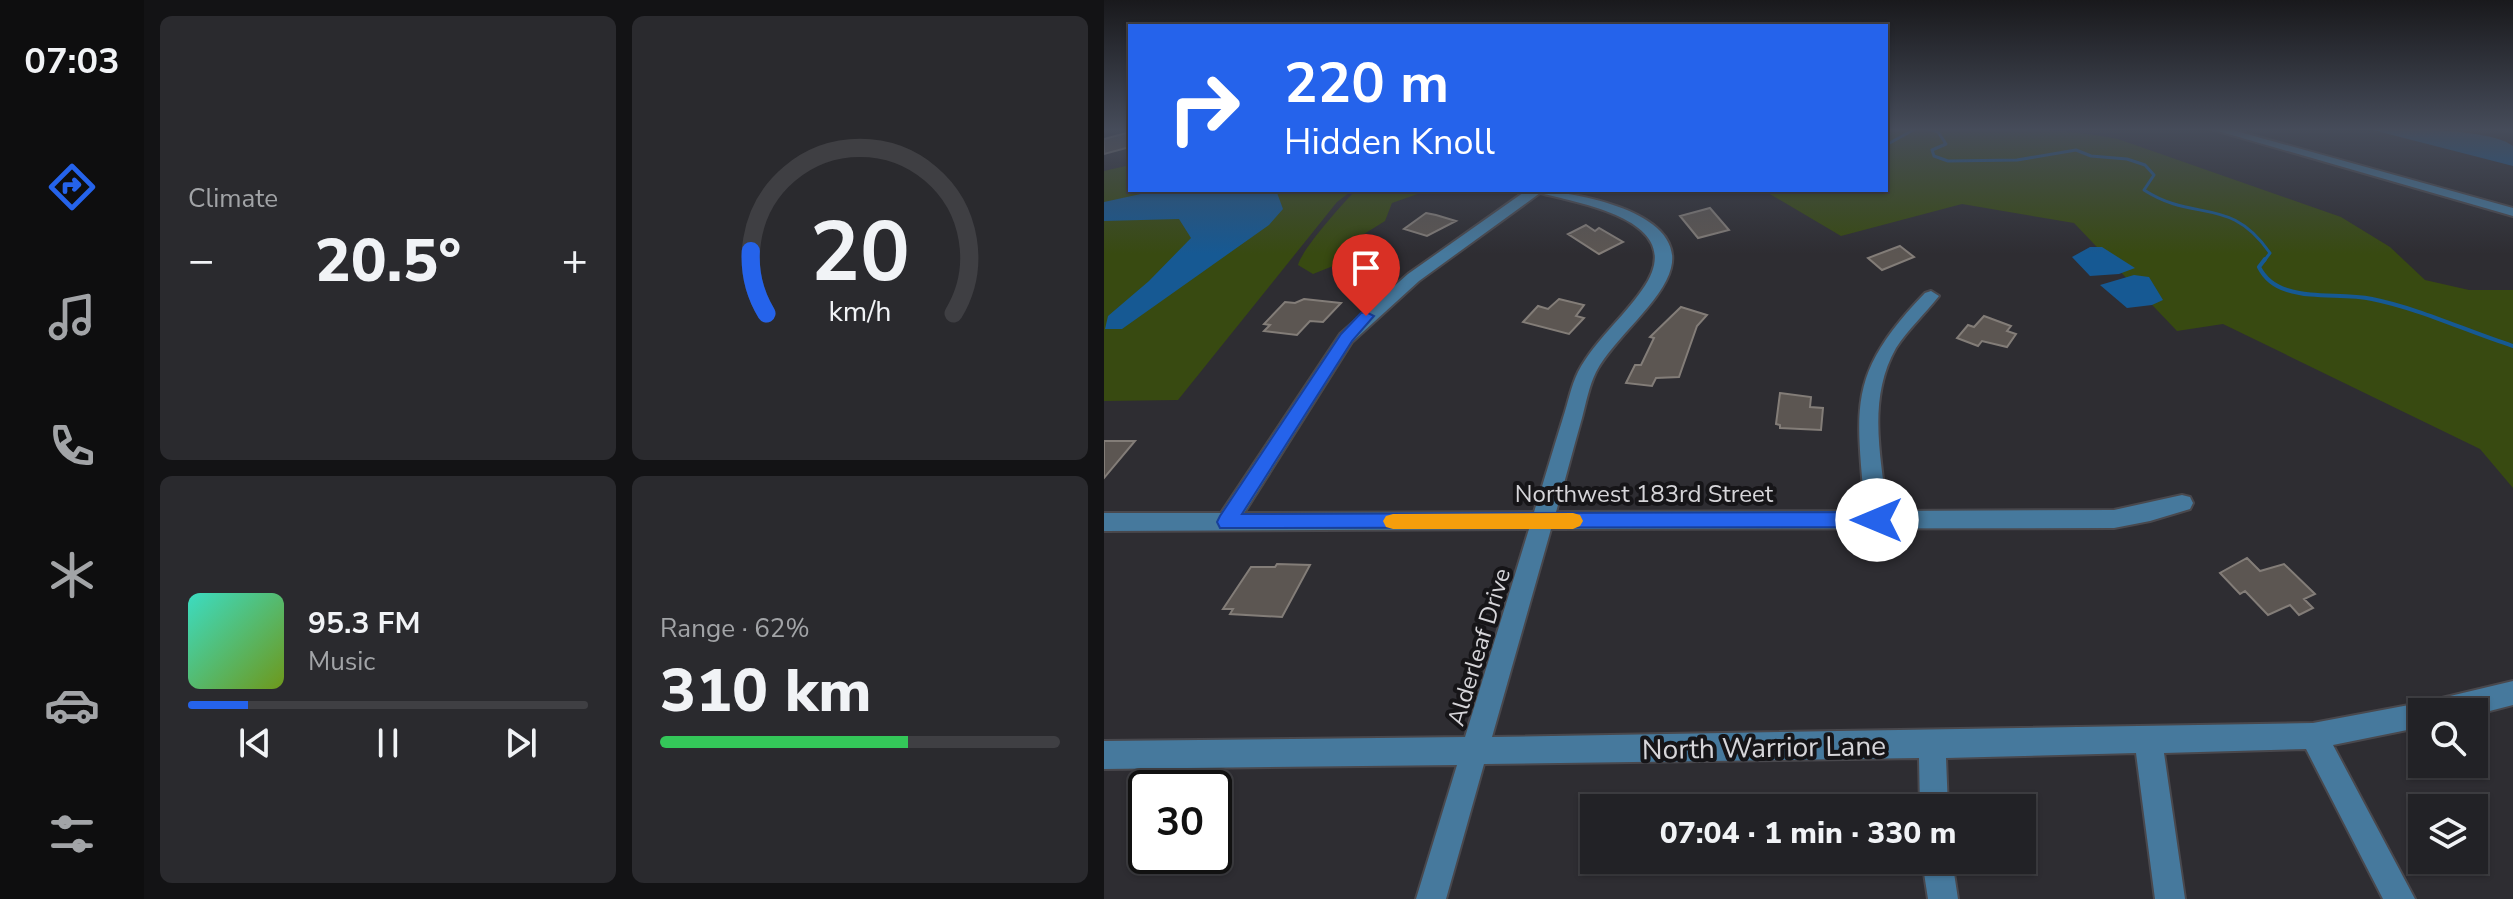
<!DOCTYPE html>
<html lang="en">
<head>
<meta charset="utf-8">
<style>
	:root { --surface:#222226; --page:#2a2a2e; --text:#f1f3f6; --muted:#a2a4a7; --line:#3f3f43; --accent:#2563eb }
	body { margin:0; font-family:"Nunito Sans",sans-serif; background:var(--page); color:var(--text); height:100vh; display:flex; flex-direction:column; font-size:30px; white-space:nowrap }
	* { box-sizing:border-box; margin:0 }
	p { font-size:26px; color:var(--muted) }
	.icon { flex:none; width:44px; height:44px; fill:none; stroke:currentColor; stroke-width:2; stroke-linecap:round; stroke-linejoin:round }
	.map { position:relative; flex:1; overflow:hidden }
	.panel { display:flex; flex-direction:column; gap:16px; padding:16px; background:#131315; width:960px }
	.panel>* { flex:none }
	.guide { position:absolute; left:24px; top:24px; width:760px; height:168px; border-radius:0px; box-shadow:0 2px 6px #0004,0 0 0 2px var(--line); background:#2563eb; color:#fff; overflow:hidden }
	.buttons { position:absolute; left:1304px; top:698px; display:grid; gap:16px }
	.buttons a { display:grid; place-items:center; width:80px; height:80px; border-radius:0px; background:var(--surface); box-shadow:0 2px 6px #0004,0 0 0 2px var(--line); font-size:40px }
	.speed { position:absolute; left:24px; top:770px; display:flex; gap:16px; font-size:40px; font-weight:700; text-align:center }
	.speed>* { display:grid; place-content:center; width:104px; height:104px; border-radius:50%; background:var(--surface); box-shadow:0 2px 6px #0004,0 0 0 2px var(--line); line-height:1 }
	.speed .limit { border:4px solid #111; border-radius:12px; background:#fff; color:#111 }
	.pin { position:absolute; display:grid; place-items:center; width:68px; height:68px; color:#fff; margin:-82px -34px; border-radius:50% 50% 50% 0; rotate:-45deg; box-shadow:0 0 8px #0007 }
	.pin .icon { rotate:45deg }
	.me { position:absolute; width:88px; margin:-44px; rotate:270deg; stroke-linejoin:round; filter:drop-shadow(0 0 6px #0008) }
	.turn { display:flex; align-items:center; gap:28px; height:168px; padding:0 24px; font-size:36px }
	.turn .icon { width:104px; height:104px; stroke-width:2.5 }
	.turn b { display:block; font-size:56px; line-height:68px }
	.big { font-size:60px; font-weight:800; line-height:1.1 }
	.panel .tile { flex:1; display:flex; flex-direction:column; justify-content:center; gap:12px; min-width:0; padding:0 28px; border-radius:12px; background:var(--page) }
	.panel .dial { align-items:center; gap:0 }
	.dial svg { height:208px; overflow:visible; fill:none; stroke:var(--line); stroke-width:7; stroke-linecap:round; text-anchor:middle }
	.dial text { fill:var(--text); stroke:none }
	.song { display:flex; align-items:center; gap:24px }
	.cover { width:96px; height:96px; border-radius:12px; background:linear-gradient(135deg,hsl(170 70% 55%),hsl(80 70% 35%)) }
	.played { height:8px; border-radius:4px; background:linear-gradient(90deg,var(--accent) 15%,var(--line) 15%) }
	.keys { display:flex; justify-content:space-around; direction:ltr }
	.heat { display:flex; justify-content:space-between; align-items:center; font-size:44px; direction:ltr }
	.charge { height:12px; border-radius:6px; background:linear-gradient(90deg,#34c759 62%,var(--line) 0) }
	.panel .tiles { flex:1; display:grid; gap:16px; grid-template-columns:repeat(2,1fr) }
	.trip { position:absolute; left:476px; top:794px; width:456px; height:80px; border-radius:0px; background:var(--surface); box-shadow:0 2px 6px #0004,0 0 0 2px var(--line); font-weight:800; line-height:80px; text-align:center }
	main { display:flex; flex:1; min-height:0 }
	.tabs { display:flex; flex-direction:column; width:144px; justify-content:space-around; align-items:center; background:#0e0e0f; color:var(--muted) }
	.tabs .icon { width:56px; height:56px }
	.tabs .selected { color:var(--accent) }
	.tabs b { font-size:36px; color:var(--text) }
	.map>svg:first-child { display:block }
	.green { fill:#384a11 }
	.water { fill:#165993 }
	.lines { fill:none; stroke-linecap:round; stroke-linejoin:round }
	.stream-far1 { stroke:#165993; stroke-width:3 }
	.stream { stroke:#165993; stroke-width:4 }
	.building { fill:#5c5652; stroke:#837d78; stroke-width:2 }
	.minor-casing { stroke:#49484d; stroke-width:4 }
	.minor { fill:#46799d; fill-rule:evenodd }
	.route { fill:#2563eb; stroke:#184099; stroke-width:2 }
	.slow { fill:#f59e0b }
	.labels { text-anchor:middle; stroke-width:8; stroke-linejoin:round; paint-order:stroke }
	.street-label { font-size:24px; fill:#d6d5d9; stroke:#161518 }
	.near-street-label { font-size:28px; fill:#d6d5d9; stroke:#161518 }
</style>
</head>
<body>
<main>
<nav class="tabs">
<b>07:03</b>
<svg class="icon selected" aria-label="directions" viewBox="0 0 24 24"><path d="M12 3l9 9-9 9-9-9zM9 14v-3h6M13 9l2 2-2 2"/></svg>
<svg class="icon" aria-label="music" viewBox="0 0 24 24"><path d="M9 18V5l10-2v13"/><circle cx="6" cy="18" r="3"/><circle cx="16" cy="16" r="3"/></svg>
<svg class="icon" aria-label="phone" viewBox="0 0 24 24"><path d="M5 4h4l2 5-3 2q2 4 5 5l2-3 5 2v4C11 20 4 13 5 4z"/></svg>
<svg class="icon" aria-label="climate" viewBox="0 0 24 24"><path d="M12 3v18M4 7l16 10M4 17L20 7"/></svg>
<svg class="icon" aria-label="car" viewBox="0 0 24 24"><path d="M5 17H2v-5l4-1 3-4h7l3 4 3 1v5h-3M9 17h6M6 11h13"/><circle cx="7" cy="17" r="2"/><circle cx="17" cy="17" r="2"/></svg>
<svg class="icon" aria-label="filters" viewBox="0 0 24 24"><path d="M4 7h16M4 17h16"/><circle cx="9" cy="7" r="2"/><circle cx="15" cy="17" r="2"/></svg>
</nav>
<section class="panel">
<div class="tiles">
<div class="tile"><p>Climate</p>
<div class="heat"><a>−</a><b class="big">20.5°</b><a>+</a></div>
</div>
<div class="tile dial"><svg viewBox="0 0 100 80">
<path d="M14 69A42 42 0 1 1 86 69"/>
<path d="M14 69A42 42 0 0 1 8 45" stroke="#2563eb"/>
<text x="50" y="56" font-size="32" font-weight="700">20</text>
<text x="50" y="72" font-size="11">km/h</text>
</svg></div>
<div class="tile">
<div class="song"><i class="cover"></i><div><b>95.3 FM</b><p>Music</p></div></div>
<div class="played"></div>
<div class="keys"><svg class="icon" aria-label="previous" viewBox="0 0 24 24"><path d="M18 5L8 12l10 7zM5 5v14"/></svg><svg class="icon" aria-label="pause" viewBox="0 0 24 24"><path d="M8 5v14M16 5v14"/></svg><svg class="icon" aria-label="next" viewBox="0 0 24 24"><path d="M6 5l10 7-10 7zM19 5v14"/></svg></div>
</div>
<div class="tile"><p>Range · 62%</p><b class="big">310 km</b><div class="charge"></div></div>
</div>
</section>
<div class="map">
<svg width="1409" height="899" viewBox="0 0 1409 899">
	<rect width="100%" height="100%" fill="#2e2d32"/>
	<path class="green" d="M782,129C860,129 938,124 1014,139L1237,217L1286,247L1321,280L1365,290H1409V488L1376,449L1119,324L1073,331L970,223L858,204L737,236L659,190H782Z
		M26,165V190H249L233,202L74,400L0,401V171Z
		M252,190H325L288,203L281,221L252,239L229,266L209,274L194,265C198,249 239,203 252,190Z"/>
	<path class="water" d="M1265,129C1296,129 1387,128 1409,146V166Z
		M55,190H172L179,209L165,225L18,329H1L4,316L45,281L87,238L75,219L0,221V202Z
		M986,247H998L1031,268L1015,274L986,276L968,257Z
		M1030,275L1045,277L1059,300L1048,305L1023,308L996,285Z"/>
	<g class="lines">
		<path class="stream-far1" d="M825,129L834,132L842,144L828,150L830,156L844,161L913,160L972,150L987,156L1023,159L1041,165L1050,175L1040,190C1091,223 1126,195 1166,253L1160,261
			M782,145L811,129"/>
		<path class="stream" d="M1161,259L1155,267C1161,279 1170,286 1183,290C1211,299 1240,293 1268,299C1317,309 1362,331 1409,346"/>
	</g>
	<path class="building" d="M26,132V147L0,154V139Z
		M606,208L625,230L594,238L576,216Z
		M322,213L332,215L352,221L323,236L300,229Z
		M482,225L491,231L495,228L519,242L495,254L464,234Z
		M796,246L810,257L778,270L764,258Z
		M200,299L237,303L219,322L206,321L193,335L160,331L166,325L160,324L181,302L191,303Z
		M455,299L480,305L472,316L480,318L465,334L419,322L434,306L444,309Z
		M577,307L603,315L593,326L575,377L552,378L548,386L522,383L531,365H537L550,338L546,337Z
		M880,316L907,326L903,331L912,334L903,347L878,341L874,346L853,338L864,325L870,327Z
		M676,393L707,397L706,407L719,408L717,430L676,428V425L672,424Z
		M0,441H31L0,478Z
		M1143,558L1156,571L1180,564L1211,594L1200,599L1209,608L1195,615L1186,605L1164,615L1141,591L1136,594L1116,573Z
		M173,564L206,565L178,617L126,614L129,609H119L147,567H171Z"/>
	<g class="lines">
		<g class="minor-casing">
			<path id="minor" d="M1107,129H1125L1409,208V216Z
				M423,190C461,190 582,209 567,268C559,301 510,338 492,372C485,386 482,403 478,418C469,449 461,481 452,512L761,511C752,405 743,374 821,293L827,291L835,296C821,314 804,329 792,348C763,399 777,457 783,511L1010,510L1078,495L1086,497L1089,503L1086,509L1046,521L1010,528L447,529L388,737L1209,723L1321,702L1409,681V705L1370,715V712H1318V727L1229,745L1311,899H1279L1202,749L1060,753L1081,899H1051L1032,753L842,758L844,808H816L815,758L380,764L342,899H312L353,765L0,769V741L361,737L425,529L0,531V513H117L236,334L304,274ZM436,193C483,205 587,222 538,290C518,319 491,340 474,372C467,386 464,403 459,418C449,450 440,481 430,512L140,513L248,342L315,281Z
				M818,860H848L854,899H824Z"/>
		</g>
		<use href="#minor" class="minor"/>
	</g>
	<linearGradient id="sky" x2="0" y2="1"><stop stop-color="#19191c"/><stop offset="0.51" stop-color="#464c5a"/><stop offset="1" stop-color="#464c5a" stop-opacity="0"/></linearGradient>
	<rect width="1409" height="254" fill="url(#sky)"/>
	<path class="route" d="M262,312L270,316L248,341L138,514L773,512L780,514L783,520L780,525L773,527L116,528L113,522L116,516L237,334L257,313Z"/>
	<path class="slow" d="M469,513L476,515L479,521L476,526L469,529H289L282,527L279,521L282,516L289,514Z"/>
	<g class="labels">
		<g class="street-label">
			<text x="540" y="502">Northwest 183rd Street</text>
			<text transform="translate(375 647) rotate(-73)" y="8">Alderleaf Drive</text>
		</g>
		<g class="near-street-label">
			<text transform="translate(660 747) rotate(-1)" y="10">North Warrior Lane</text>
		</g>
	</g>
</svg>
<div class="buttons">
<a><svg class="icon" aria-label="search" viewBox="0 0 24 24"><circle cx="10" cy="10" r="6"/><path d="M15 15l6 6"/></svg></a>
<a><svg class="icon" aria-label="layers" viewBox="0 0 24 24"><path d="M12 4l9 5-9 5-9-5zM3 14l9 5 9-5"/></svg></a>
</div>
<div class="speed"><div class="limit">30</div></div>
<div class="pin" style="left:262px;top:316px;background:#d93025"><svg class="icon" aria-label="arrive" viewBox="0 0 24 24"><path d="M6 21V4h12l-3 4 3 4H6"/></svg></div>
<svg class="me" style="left:773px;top:520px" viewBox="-20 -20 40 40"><circle r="19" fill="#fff"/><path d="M0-13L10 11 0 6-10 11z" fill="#2563eb"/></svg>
<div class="trip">07:04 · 1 min · 330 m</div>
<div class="guide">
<div class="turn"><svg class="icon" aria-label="right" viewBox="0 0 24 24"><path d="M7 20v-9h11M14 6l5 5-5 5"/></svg><div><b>220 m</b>Hidden Knoll</div></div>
</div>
</div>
</main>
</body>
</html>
